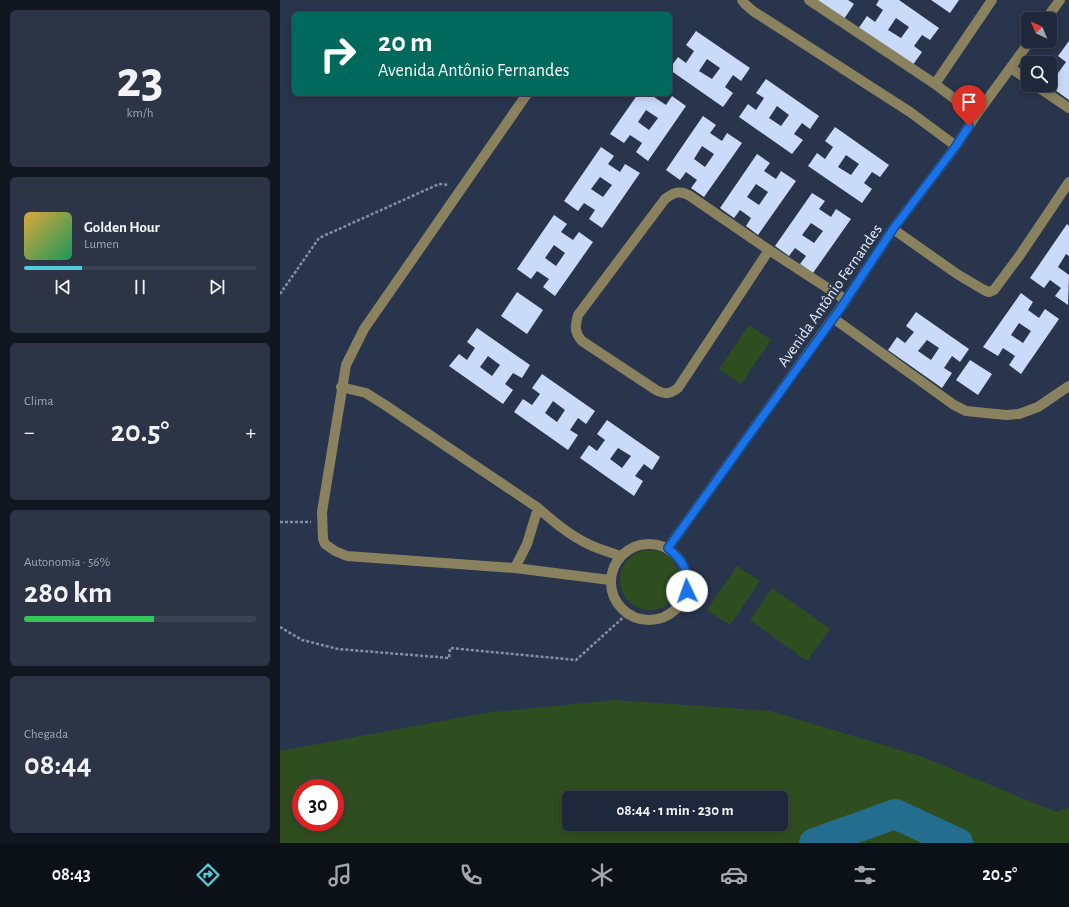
<!DOCTYPE html>
<html lang="pt">
<head>
<meta charset="utf-8">
<style>
	:root { --surface:#1f283a; --page:#2c3445; --text:#f1f3f6; --muted:#a1a6af; --line:#3c4454; --accent:#53cbdb }
	body { margin:0; font-family:"Alegreya Sans",sans-serif; background:var(--page); color:var(--text); height:100vh; display:flex; flex-direction:column; font-size:15px; white-space:nowrap }
	* { box-sizing:border-box; margin:0 }
	p { font-size:13px; color:var(--muted) }
	.icon { flex:none; width:22px; height:22px; fill:none; stroke:currentColor; stroke-width:2; stroke-linecap:round; stroke-linejoin:round }
	.map { position:relative; flex:1; overflow:hidden }
	.panel { display:flex; flex-direction:column; gap:10px; padding:10px; background:#111620; width:280px }
	.panel>* { flex:none }
	.banner { position:absolute; left:12px; top:12px; width:380px; height:84px; border-radius:6px; box-shadow:0 2px 10px #0003,0 0 0 1px var(--line); background:#00695c; color:#fff; overflow:hidden }
	.needle { width:26px; rotate:316deg }
	.controls { position:absolute; left:741px; top:12px; display:grid; gap:8px }
	.controls a { display:grid; place-items:center; width:36px; height:36px; border-radius:6px; background:var(--surface); box-shadow:0 2px 10px #0003,0 0 0 1px var(--line); font-size:20px }
	.speed { position:absolute; left:12px; top:779px; display:flex; gap:8px; font-size:20px; font-weight:700; text-align:center }
	.speed>* { display:grid; place-content:center; width:52px; height:52px; border-radius:50%; background:var(--surface); box-shadow:0 2px 10px #0003,0 0 0 1px var(--line); line-height:1 }
	.speed .limit { border:6px solid #d22; background:#fff; color:#111 }
	.pin { position:absolute; display:grid; place-items:center; width:34px; height:34px; color:#fff; margin:-41px -17px; border-radius:50% 50% 50% 0; rotate:-45deg; box-shadow:0 0 4px #0007 }
	.pin .icon { rotate:45deg }
	.me { position:absolute; width:44px; margin:-22px; rotate:357deg; stroke-linejoin:round; filter:drop-shadow(0 0 3px #0008) }
	.turn { display:flex; align-items:center; gap:14px; height:84px; padding:0 20px; font-size:18px }
	.turn .icon { width:52px; height:52px; stroke-width:2.5 }
	.turn b { display:block; font-size:28px; line-height:34px }
	.big { font-size:30px; font-weight:600; line-height:1.1 }
	.panel .card { flex:1; display:flex; flex-direction:column; justify-content:center; gap:6px; min-width:0; padding:0 14px; border-radius:6px; background:var(--page) }
	.panel .dial { align-items:center; gap:0 }
	.dial b { font-size:52px; line-height:1 }
	.song { display:flex; align-items:center; gap:12px }
	.cover { width:48px; height:48px; border-radius:6px; background:linear-gradient(135deg,hsl(40 70% 55%),hsl(150 70% 35%)) }
	.played { height:4px; border-radius:2px; background:linear-gradient(90deg,var(--accent) 25%,var(--line) 25%) }
	.keys { display:flex; justify-content:space-around; direction:ltr }
	.heat { display:flex; justify-content:space-between; align-items:center; font-size:22px; direction:ltr }
	.charge { height:6px; border-radius:3px; background:linear-gradient(90deg,#34c759 56%,var(--line) 0) }
	.trip { position:absolute; left:282px; top:791px; width:226px; height:40px; border-radius:6px; background:var(--surface); box-shadow:0 2px 10px #0003,0 0 0 1px var(--line); font-weight:600; line-height:40px; text-align:center }
	.tabs { display:flex; height:64px; justify-content:space-around; align-items:center; background:#0c1017; color:var(--muted) }
	.tabs .icon { width:28px; height:28px }
	.tabs .current { color:var(--accent) }
	.tabs b { font-size:18px; color:var(--text) }
	main { display:flex; flex:1; min-height:0 }
	.map>svg:first-child { display:block }
	.green { fill:#2f4e20; fill-rule:evenodd }
	.lines { fill:none; stroke-linecap:round; stroke-linejoin:round }
	.river { stroke:#236d8f; stroke-width:30 }
	.building { fill:#cadaf9; fill-rule:evenodd }
	.path { stroke:#8690a4; stroke-width:2.5; stroke-dasharray:3 2; stroke-linecap:butt }
	.minor { stroke:#8a815e; stroke-width:10 }
	.route-casing { stroke:#114b97; stroke-width:10 }
	.route { stroke:#1a73e8; stroke-width:7 }
	.labels { text-anchor:middle; stroke-width:4; stroke-linejoin:round; paint-order:stroke }
	.street-label { font-size:16px; fill:#e5edfc; stroke:#29354d }
</style>
</head>
<body>
<main>
<section class="panel">
<div class="card dial"><b>23</b><p>km/h</p></div>
<div class="card">
<div class="song"><i class="cover"></i><div><b>Golden Hour</b><p>Lumen</p></div></div>
<div class="played"></div>
<div class="keys"><svg class="icon" aria-label="previous" viewBox="0 0 24 24"><path d="M18 5L8 12l10 7zM5 5v14"/></svg><svg class="icon" aria-label="pause" viewBox="0 0 24 24"><path d="M8 5v14M16 5v14"/></svg><svg class="icon" aria-label="next" viewBox="0 0 24 24"><path d="M6 5l10 7-10 7zM19 5v14"/></svg></div>
</div>
<div class="card"><p>Clima</p>
<div class="heat"><a>−</a><b class="big">20.5°</b><a>+</a></div>
</div>
<div class="card"><p>Autonomia · 56%</p><b class="big">280 km</b><div class="charge"></div></div>
<div class="card"><p>Chegada</p><b class="big">08:44</b></div>
</section>
<div class="map">
<svg width="789" height="843" viewBox="0 0 789 843">
	<rect width="100%" height="100%" fill="#29354d"/>
	<path class="green" d="M469,325L491,340L461,384L439,369Z
		M340 580a30 30 0 1 1 60 0a30 30 0 1 1-60 0Z
		M457,566L480,581L450,625L427,610Z
		M492,588L550,629L527,661L470,620Z
		M335,700L490,711L640,756L776,812L789,807V843H0V751L205,713ZM21,788H55V822H21ZM289,798H501V824H289Z"/>
	<g class="lines">
		<path class="river" d="M534,843L615,814L678,843"/>
	</g>
	<path class="building" d="M537,0H568L574,4L564,19Z
		M599,0H619L659,28L650,40L642,35L634,46L642,52L632,66L578,29L587,16L595,22L603,10L596,5ZM616,18L629,27L621,38L608,30Z
		M651,0H679L670,13Z
		M416,31L470,68L461,81L453,75L445,87L453,93L443,107L390,70V68L398,57L406,63L414,51L406,45ZM427,59L440,68L432,79L419,71Z
		M789,41V100L768,85H770V68L778,73L786,62L778,56Z
		M486,79L539,116L530,129L522,123L514,134L523,140L512,154L459,117L468,104L476,110L484,98L476,93ZM497,106L509,115L501,126L489,118Z
		M358,94H376L374,97L386,105L392,96L406,106L368,161L356,152L362,143L350,135L344,143L330,134ZM366,110L378,118L369,130L358,122Z
		M423,116L436,125L430,133L442,141L447,133L462,143L424,197L411,188L417,180L406,172L400,180L386,170ZM422,146L434,154L425,167L414,159Z
		M555,127L609,165L600,177L592,172L584,183L592,189L582,203L528,166L537,153L545,159L553,147L545,141ZM566,155L579,164L571,175L558,167Z
		M321,147L334,156L328,164L340,172L345,164L360,173L322,228L309,219L315,210L304,203L298,211L284,201ZM320,177L332,185L323,197L311,189Z
		M477,154L490,163L484,171L496,179L501,171L516,181L478,235L466,226L471,218L460,210L454,218L440,208ZM476,184L488,192L479,205L467,197Z
		M532,193L545,201L539,209L551,217L556,209L571,219L533,273L520,264L526,256L515,248L509,256L495,246ZM531,223L543,231L534,243L522,235Z
		M274,215L287,224L281,232L293,240L299,232L313,242L275,296L263,287L269,279L257,271L251,279L237,269ZM274,245L285,253L276,266L265,258Z
		M787,224L789,226V256L786,254L778,267L789,275L788,305L775,296L781,288L770,280L764,288L750,278Z
		M237,292L263,310L247,334L221,316Z
		M741,293L753,302L748,310L759,318L765,309L779,319L741,374L729,365L735,356L723,348L718,356L703,347ZM739,323L751,331L743,343L731,335Z
		M636,312L689,349L680,362L672,356L664,368L672,373L662,388L608,350L617,337L625,343L634,332L626,326ZM647,340L659,348L651,360L638,351Z
		M197,328L250,365L242,378L233,373L225,384L233,390L223,404L169,366L179,354L187,360L195,348L187,342ZM208,356L220,365L212,376L200,367Z
		M690,360L712,374L698,395L676,380Z
		M262,374L315,411L306,424L298,418L290,430L298,435L288,450L234,412L243,399L252,405L260,394L252,388ZM273,401L285,410L277,422L265,413Z
		M327,420L380,457L372,470L364,464L355,476L363,481L354,496L300,458L309,445L317,451L325,440L317,434ZM338,448L351,456L342,468L330,459Z"/>
	<g class="lines">
		<path class="path" d="M0,294L39,238L159,184L169,185
			M0,522H31
			M0,627L22,640L58,649L169,658L170,648L296,660L347,614"/>
		<path class="minor" d="M462,0L465,4L473,11L630,112L676,146
			M529,0L655,84L696,115
			M766,19L780,0
			M731,68L748,80
			M655,84L712,0
			M755,85L789,108
			M247,94L84,329L66,365L42,512L43,539L45,544L55,551L67,556L235,568L330,580
			M613,229L677,274L704,290L709,292L714,290L740,255L789,182
			M489,250L398,388C390,394 385,395 376,390L302,341C294,332 295,326 298,315L385,199C394,192 401,190 410,196L489,250L566,300
			M553,318L674,405L686,411L726,415L739,414L758,407L789,386
			M61,387L86,393L105,405L258,508C273,521 289,535 308,544C318,549 329,552 340,556
			M331 582a38 38 0 1 1 76 0a38 38 0 1 1-76 0Z
			M388,548L566,300L613,229L676,146L696,115L750,41
			M235,568L247,544L258,508"/>
	</g>
	<g class="lines">
		<g class="route-casing">
			<path id="route" d="M407,591C408,570 404,561 388,548L560,309L613,229L676,146L689,126"/>
		</g>
		<use href="#route" class="route"/>
	</g>
	<g class="labels">
		<g class="street-label">
			<text transform="translate(549 295) rotate(-55)" y="6">Avenida Antônio Fernandes</text>
		</g>
	</g>
</svg>
<div class="controls">
<a><svg class="needle" viewBox="-14 -14 28 28"><path d="M0-13l5 13h-10z" fill="#e53935"/><path d="M0 13l5-13h-10z" fill="#a1a6af"/></svg></a>
<a><svg class="icon" aria-label="search" viewBox="0 0 24 24"><circle cx="10" cy="10" r="6"/><path d="M15 15l6 6"/></svg></a>
</div>
<div class="speed"><div class="limit">30</div></div>
<div class="pin" style="left:689px;top:126px;background:#d93025"><svg class="icon" aria-label="arrive" viewBox="0 0 24 24"><path d="M6 21V4h12l-3 4 3 4H6"/></svg></div>
<svg class="me" style="left:407px;top:591px" viewBox="-20 -20 40 40"><circle r="19" fill="#fff"/><path d="M0-13L10 11 0 6-10 11z" fill="#1a73e8"/></svg>
<div class="trip">08:44 · 1 min · 230 m</div>
<div class="banner">
<div class="turn"><svg class="icon" aria-label="right" viewBox="0 0 24 24"><path d="M7 20v-9h11M14 6l5 5-5 5"/></svg><div><b>20 m</b>Avenida Antônio Fernandes</div></div>
</div>
</div>
</main>
<nav class="tabs">
<b>08:43</b>
<svg class="icon current" aria-label="directions" viewBox="0 0 24 24"><path d="M12 3l9 9-9 9-9-9zM9 14v-3h6M13 9l2 2-2 2"/></svg>
<svg class="icon" aria-label="music" viewBox="0 0 24 24"><path d="M9 18V5l10-2v13"/><circle cx="6" cy="18" r="3"/><circle cx="16" cy="16" r="3"/></svg>
<svg class="icon" aria-label="phone" viewBox="0 0 24 24"><path d="M5 4h4l2 5-3 2q2 4 5 5l2-3 5 2v4C11 20 4 13 5 4z"/></svg>
<svg class="icon" aria-label="climate" viewBox="0 0 24 24"><path d="M12 3v18M4 7l16 10M4 17L20 7"/></svg>
<svg class="icon" aria-label="car" viewBox="0 0 24 24"><path d="M5 17H2v-5l4-1 3-4h7l3 4 3 1v5h-3M9 17h6M6 11h13"/><circle cx="7" cy="17" r="2"/><circle cx="17" cy="17" r="2"/></svg>
<svg class="icon" aria-label="filters" viewBox="0 0 24 24"><path d="M4 7h16M4 17h16"/><circle cx="9" cy="7" r="2"/><circle cx="15" cy="17" r="2"/></svg>
<b>20.5°</b>
</nav>
</body>
</html>
